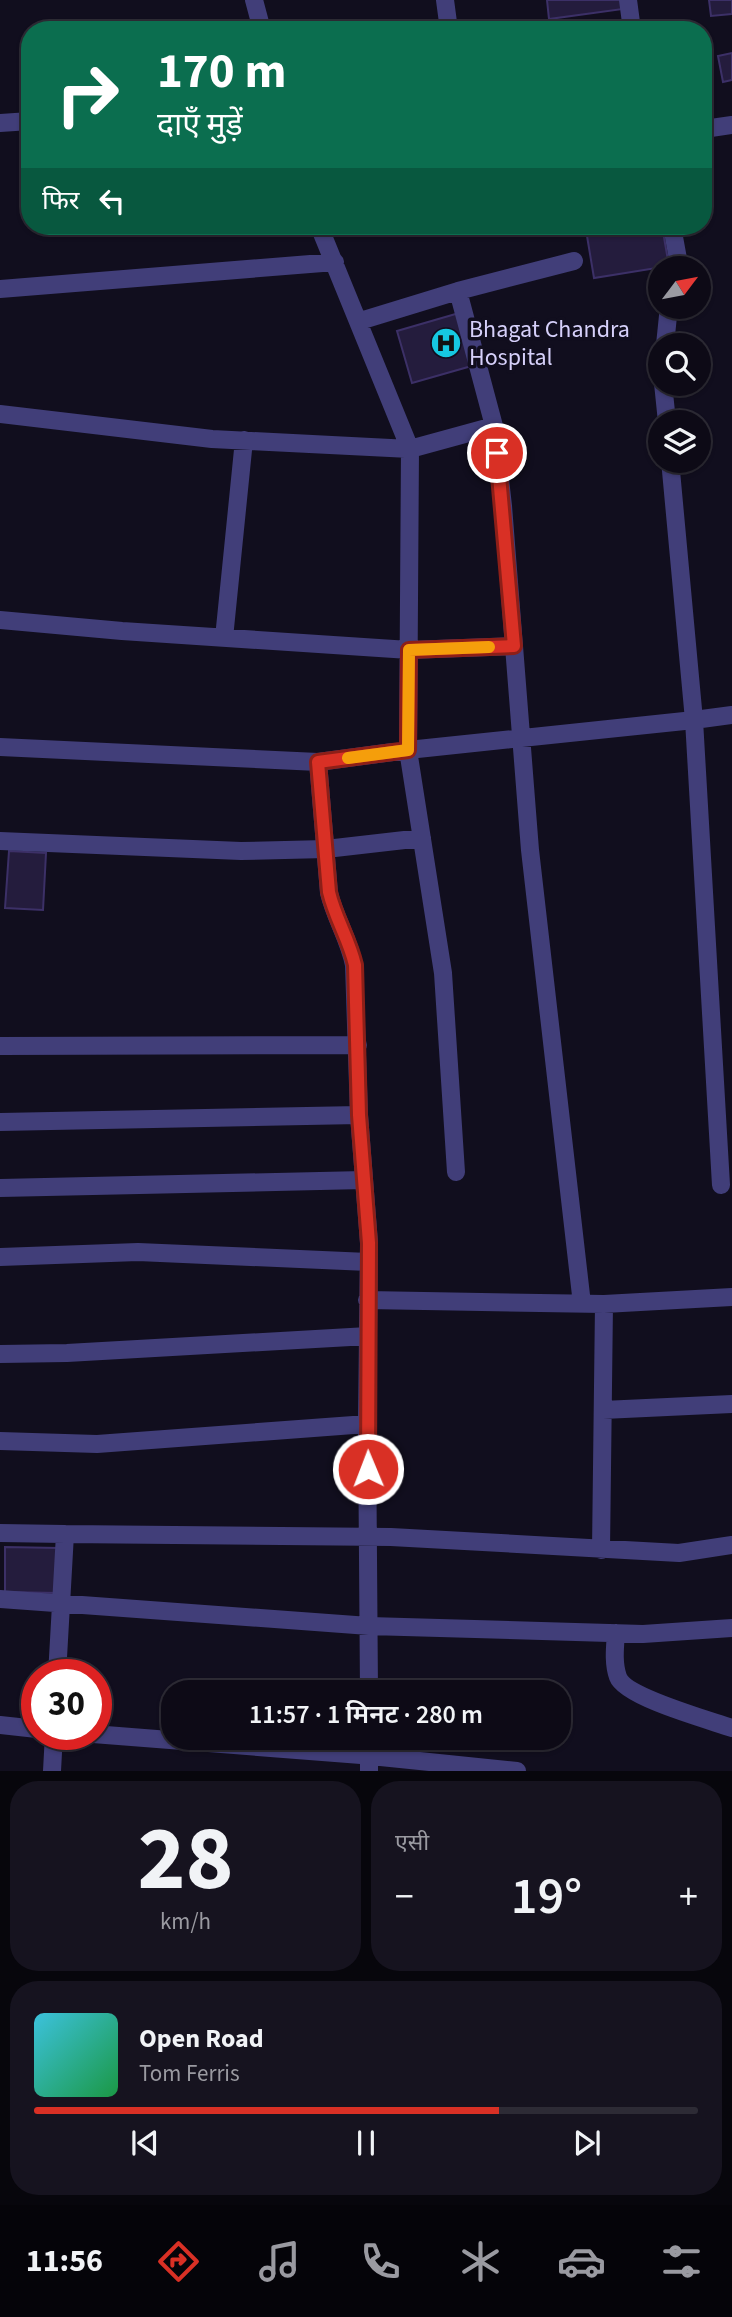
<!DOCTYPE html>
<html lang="hi">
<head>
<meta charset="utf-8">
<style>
	:root { --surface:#0d0a16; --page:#16131f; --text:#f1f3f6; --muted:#9a9aa1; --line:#2d2b35; --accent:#d93025 }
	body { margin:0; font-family:"Source Sans 3","Noto Sans Devanagari",sans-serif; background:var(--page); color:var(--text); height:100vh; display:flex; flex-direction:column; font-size:26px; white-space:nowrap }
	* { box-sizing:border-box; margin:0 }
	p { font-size:23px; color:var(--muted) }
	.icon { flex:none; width:38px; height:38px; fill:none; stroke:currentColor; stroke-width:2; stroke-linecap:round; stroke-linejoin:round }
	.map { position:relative; height:1771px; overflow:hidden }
	.details { display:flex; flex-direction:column; gap:10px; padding:10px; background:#07060c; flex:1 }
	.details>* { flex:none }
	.guide { position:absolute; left:21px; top:21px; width:691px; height:214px; border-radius:28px; box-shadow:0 2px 5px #0004,0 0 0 2px var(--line); background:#0b6e4f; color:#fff; overflow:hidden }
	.needle { width:46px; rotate:58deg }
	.tools { position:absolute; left:648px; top:256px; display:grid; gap:14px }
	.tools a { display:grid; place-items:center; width:63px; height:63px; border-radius:50%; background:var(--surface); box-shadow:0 2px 5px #0004,0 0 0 2px var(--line); font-size:35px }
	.speed { position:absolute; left:21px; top:1659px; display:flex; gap:14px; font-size:35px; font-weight:700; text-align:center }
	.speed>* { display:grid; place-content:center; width:91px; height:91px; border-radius:50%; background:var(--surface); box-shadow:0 2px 5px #0004,0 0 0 2px var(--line); line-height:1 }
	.speed .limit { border:10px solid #d22; background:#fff; color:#111 }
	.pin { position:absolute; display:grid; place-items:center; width:60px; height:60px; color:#fff; margin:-30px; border:4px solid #fff; border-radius:50%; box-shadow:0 2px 7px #0007 }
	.me { position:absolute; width:77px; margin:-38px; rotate:359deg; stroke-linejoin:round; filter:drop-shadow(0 0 5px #0008) }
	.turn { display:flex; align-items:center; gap:24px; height:147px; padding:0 21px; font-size:32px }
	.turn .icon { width:91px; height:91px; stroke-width:2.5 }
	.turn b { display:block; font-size:49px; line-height:60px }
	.then { display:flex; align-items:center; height:66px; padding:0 21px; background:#0003; gap:14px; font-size:26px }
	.big { font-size:52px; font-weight:600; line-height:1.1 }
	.details .tile { flex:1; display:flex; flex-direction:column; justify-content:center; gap:10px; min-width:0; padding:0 24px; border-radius:28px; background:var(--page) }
	.details .dial { align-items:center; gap:0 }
	.dial b { font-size:91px; line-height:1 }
	.song { display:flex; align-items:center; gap:21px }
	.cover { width:84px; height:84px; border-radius:10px; background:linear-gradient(135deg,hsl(190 70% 55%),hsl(140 70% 35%)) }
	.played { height:7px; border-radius:4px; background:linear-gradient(90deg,var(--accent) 70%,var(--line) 70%) }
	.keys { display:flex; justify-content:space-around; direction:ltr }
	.heat { display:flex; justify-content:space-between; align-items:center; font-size:38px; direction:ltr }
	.details .tiles { flex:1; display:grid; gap:10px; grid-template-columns:1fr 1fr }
	.tile:last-child { grid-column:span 2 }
	.trip { position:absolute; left:161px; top:1680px; width:410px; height:70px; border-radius:28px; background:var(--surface); box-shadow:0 2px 5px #0004,0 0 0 2px var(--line); font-weight:600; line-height:70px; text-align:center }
	.tabs { display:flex; height:112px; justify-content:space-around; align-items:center; background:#050409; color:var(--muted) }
	.tabs .icon { width:49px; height:49px }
	.tabs .active { color:var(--accent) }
	.tabs b { font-size:32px; color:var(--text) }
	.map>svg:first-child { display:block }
	.building { fill:#241c3d; stroke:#3c3067; stroke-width:2 }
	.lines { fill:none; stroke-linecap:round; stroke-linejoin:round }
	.minor { stroke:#413e79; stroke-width:18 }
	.route-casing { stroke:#8d1f18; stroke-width:18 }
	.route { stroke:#d93025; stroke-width:12 }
	.slow { stroke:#f59e0b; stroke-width:12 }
	.labels { text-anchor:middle; stroke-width:7; stroke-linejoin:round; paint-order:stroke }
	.poi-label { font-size:24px; fill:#d6d0fa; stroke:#110e1e; text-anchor:start }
</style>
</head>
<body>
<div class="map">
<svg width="732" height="1771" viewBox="0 0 732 1771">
	<rect width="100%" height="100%" fill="#110e1e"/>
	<path class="building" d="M547,0H622L623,9L549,19Z
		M709,0H732V14L711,16Z
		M732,53V80L723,82L718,56Z
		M610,226H662L669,266L594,278L586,230Z
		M459,313L475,365L412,383L397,331Z
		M9,851L46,853L43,910L5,908Z
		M5,1547L59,1548L58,1593L5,1592Z
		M300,1682L340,1684V1692H299Z"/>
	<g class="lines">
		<path class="minor" d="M254,0L262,30
			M445,0L449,30
			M628,0L632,30
			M0,123L30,121
			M704,129L732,125
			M319,226L410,449L408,750L443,973L456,1172
			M672,226L678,259L676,268
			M0,289L335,262
			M458,291L494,426L503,506L530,850L582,1304
			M360,321L458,291L574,261
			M665,345L669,306
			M663,383L667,422
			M0,414L212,439L410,449L494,426
			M0,620L122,631L409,650L514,646
			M224,638L244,440
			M0,747L318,762
			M0,841L241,851L326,849L422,838
			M0,1046L358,1045
			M0,1122L359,1115
			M721,1185L694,720L732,715
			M0,1188L364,1180
			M0,1257L138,1252L368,1262
			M367,1300L604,1304L732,1297
			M0,1354L67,1353L368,1336
			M603,1410L732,1404
			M367,1424L369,1243L359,1115L354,965C349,939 335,918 329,893L318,762L408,750L694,720L670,460
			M0,1441L97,1444L367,1424L369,1692
			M0,1533L65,1534
			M601,1550L604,1304
			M0,1599L369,1626L643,1634L732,1628
			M616,1633C615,1647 613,1663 618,1677C625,1697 709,1720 732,1728
			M57,1675L65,1534L391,1537L679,1553L732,1545
			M0,1725L37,1729
			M93,1734L361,1755L517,1771
			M52,1771L54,1734
			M369,1771V1738"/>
	</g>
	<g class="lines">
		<g class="route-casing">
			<path id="route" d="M368,1469L369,1243L359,1115L355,965C349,939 335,918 329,892L318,762L408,750L409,650L514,646L497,453"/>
		</g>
		<use href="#route" class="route"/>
		<path class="slow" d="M348,758L408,750L409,650L489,647"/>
	</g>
	<defs>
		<g id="hospital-disc" transform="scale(1.575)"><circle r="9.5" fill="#16c8e1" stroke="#110e1e"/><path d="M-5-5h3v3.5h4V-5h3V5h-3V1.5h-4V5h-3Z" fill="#111"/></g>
	</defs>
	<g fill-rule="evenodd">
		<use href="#hospital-disc" x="446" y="343"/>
	</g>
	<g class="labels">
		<g class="poi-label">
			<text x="469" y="337">Bhagat Chandra<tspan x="469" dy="28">Hospital</tspan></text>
		</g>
	</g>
</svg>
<div class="tools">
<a><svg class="needle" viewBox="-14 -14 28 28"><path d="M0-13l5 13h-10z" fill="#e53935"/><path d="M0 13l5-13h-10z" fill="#9a9aa1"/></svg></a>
<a><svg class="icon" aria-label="search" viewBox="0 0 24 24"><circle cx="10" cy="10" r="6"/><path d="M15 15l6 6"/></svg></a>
<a><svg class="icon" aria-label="layers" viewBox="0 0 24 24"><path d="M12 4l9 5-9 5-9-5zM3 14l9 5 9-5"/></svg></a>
</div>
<div class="speed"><div class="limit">30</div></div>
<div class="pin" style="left:497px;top:453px;background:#d93025"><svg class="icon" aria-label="arrive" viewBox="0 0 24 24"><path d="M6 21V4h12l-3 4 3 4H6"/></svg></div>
<svg class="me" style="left:368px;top:1469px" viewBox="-20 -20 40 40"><circle r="17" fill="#d93025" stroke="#fff" stroke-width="3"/><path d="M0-11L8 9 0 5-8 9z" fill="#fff"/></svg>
<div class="trip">11:57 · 1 मिनट · 280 m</div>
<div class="guide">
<div class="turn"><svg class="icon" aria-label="right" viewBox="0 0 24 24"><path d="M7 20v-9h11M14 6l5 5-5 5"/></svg><div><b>170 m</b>दाएँ मुड़ें</div></div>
<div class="then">फिर<svg class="icon" aria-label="left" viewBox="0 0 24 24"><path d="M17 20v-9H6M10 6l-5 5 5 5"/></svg></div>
</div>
</div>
<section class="details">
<div class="tiles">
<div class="tile dial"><b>28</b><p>km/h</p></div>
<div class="tile"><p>एसी</p>
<div class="heat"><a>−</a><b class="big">19°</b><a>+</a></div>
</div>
<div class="tile">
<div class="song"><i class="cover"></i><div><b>Open Road</b><p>Tom Ferris</p></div></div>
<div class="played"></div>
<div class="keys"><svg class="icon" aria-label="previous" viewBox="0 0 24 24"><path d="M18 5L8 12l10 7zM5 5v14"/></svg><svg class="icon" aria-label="pause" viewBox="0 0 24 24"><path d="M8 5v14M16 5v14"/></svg><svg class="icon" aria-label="next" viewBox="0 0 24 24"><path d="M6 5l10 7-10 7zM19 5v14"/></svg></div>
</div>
</div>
</section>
<nav class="tabs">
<b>11:56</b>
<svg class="icon active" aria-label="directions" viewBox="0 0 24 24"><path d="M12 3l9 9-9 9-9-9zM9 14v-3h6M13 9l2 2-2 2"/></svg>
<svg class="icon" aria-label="music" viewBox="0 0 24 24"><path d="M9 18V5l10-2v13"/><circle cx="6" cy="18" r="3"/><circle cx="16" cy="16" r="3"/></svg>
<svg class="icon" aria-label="phone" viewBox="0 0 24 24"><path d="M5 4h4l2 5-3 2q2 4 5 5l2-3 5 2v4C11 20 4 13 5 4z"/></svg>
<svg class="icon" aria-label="climate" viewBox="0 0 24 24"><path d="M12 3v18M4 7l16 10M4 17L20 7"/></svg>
<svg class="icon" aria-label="car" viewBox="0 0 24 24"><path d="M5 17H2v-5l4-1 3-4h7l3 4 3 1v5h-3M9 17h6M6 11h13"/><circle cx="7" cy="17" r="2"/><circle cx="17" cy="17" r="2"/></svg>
<svg class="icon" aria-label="filters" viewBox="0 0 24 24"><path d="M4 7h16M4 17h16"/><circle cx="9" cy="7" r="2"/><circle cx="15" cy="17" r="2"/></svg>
</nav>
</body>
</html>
